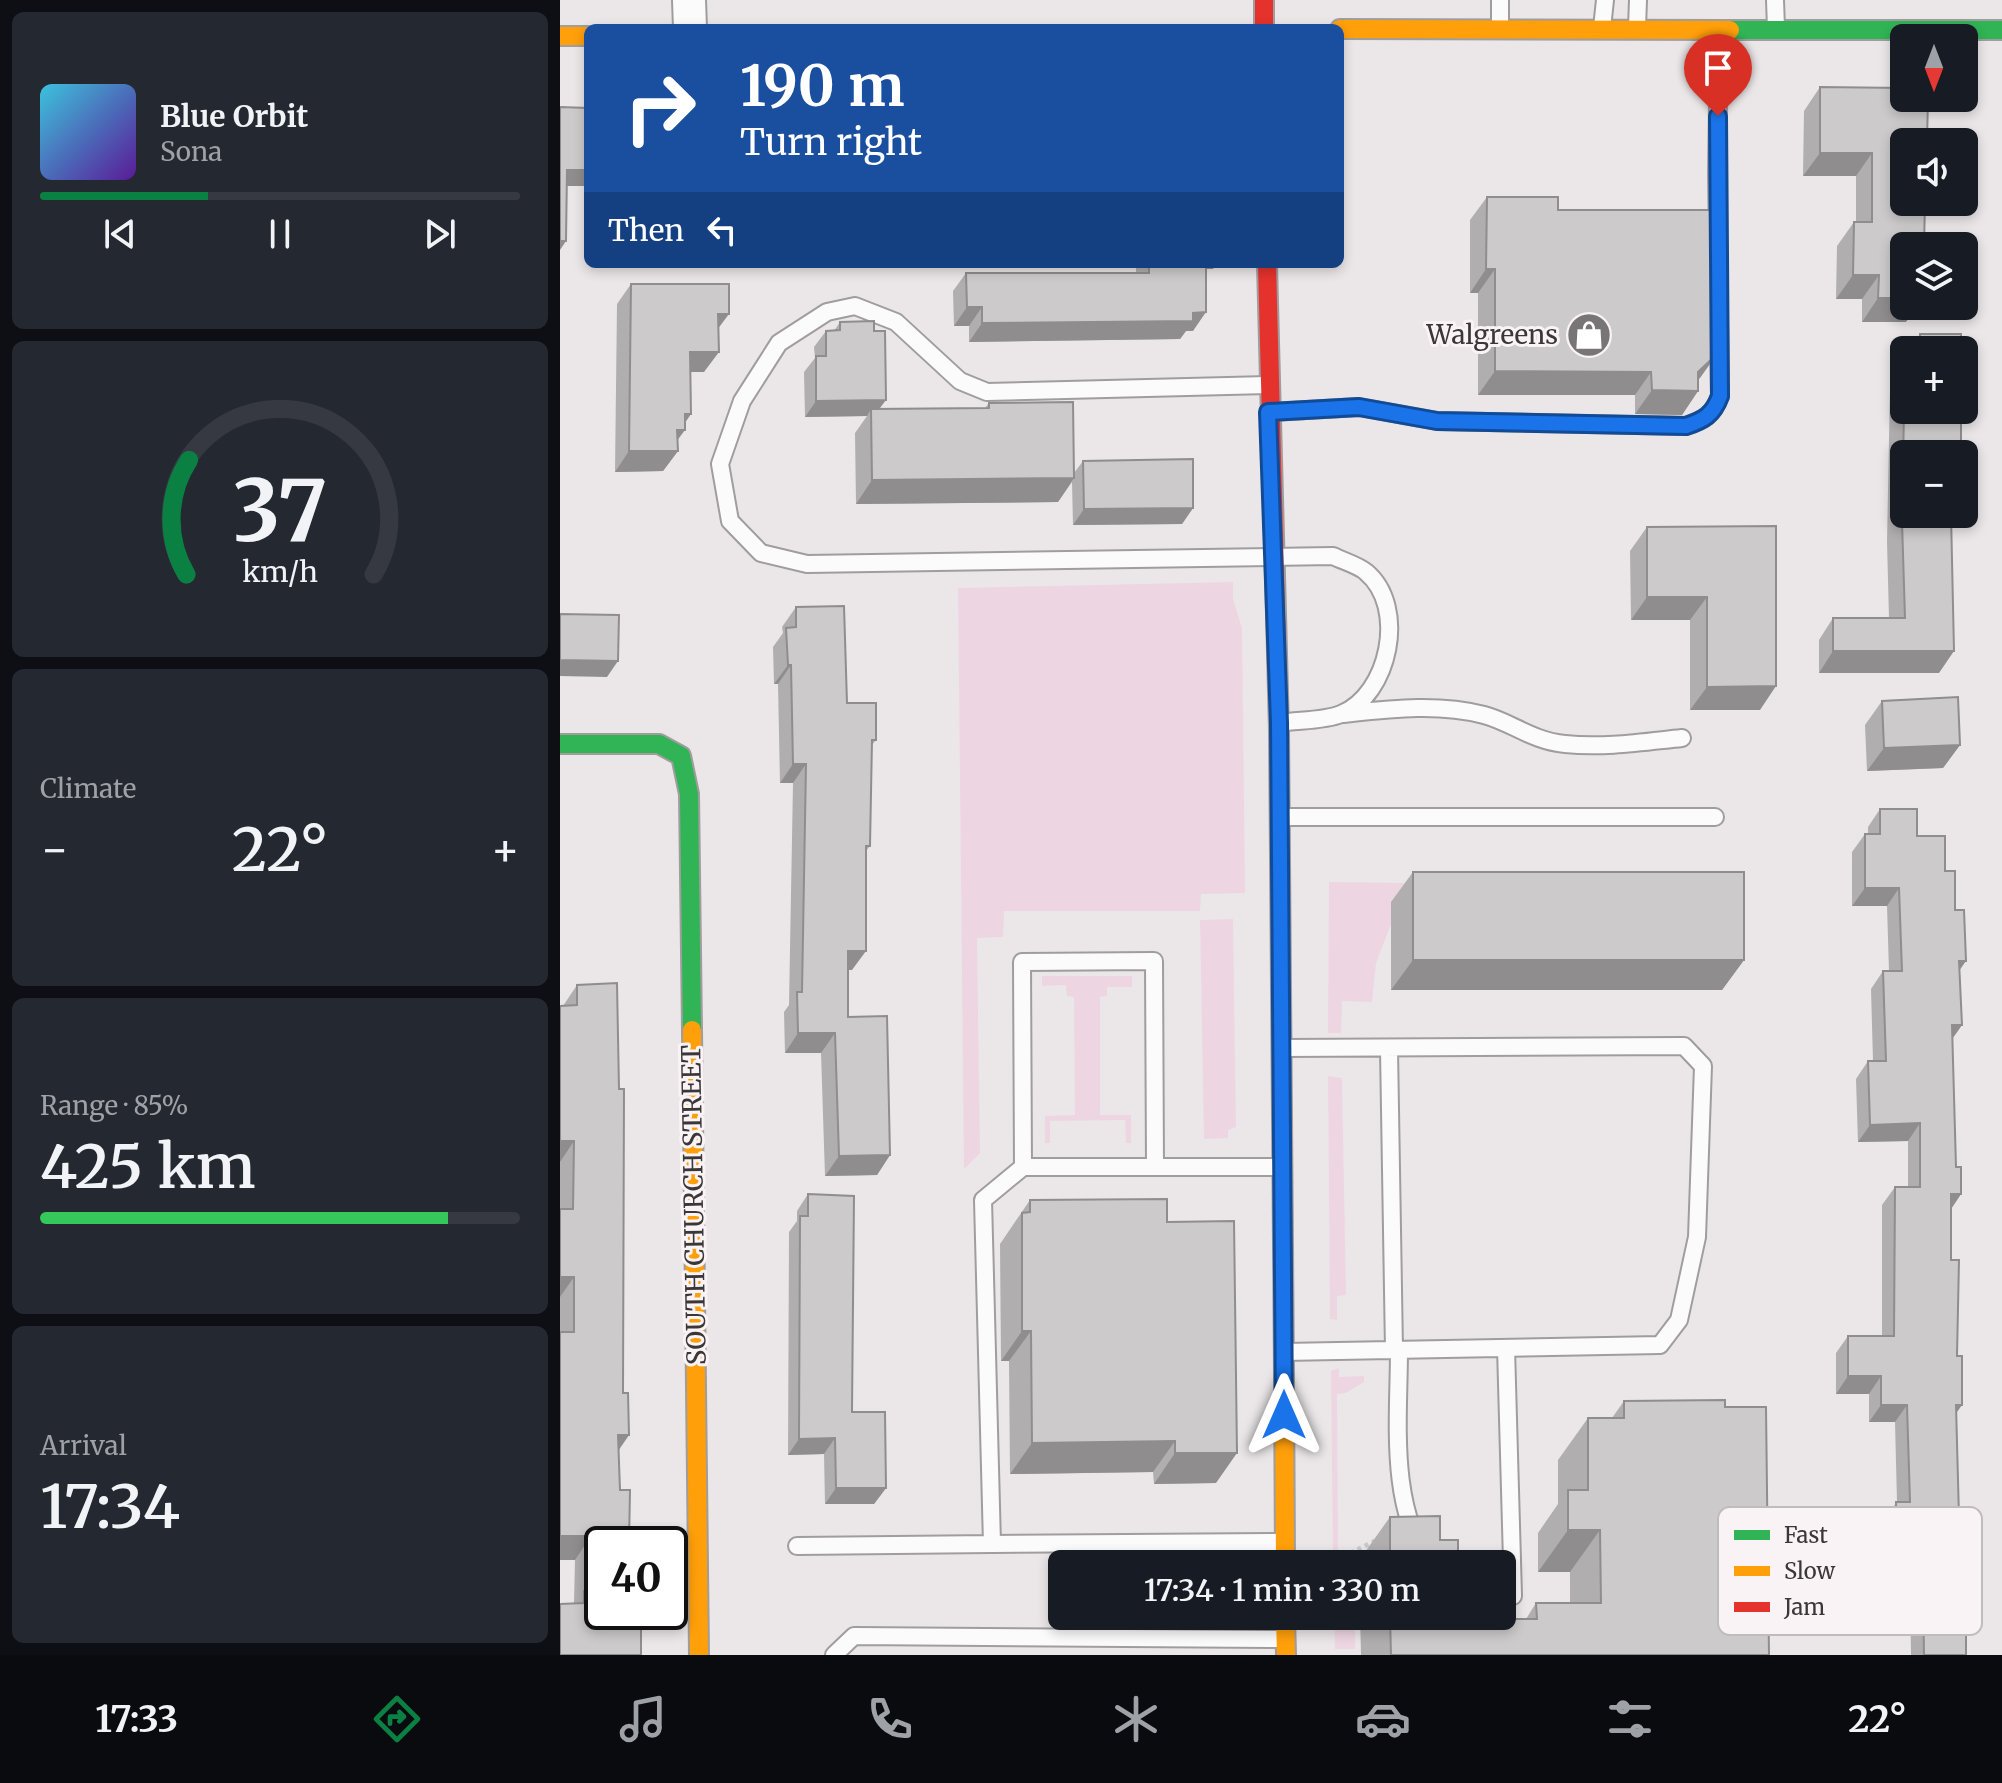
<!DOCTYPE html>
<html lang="en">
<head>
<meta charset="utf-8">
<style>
	:root { --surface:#171b24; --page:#242831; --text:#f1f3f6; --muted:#9ea1a6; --line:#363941; --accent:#0b8043 }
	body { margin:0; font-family:Merriweather,serif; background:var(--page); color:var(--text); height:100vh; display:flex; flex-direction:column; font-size:30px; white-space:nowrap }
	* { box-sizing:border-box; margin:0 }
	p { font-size:26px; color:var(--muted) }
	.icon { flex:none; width:44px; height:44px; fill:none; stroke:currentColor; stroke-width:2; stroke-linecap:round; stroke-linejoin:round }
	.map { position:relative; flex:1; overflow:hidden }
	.side { display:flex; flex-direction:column; gap:12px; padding:12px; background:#0d0f14; width:560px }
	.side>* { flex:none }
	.top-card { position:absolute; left:24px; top:24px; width:760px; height:244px; border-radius:12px; box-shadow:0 4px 12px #0003; background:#1a4fa0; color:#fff; overflow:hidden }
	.needle { width:52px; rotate:180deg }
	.fabs { position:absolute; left:1330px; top:24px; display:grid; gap:16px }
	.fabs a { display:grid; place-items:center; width:88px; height:88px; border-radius:12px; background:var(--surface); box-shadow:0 4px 12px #0003; font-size:40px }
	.speed { position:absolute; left:24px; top:1526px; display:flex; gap:16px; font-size:40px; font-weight:700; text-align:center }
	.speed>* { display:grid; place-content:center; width:104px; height:104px; border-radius:50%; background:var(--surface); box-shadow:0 4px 12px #0003; line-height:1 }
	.speed .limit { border:4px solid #111; border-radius:12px; background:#fff; color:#111 }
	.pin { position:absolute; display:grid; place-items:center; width:68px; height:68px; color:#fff; margin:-82px -34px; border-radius:50% 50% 50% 0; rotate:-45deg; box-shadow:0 0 8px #0007 }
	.pin .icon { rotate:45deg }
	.me { position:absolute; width:88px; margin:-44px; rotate:0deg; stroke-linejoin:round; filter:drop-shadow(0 0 6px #0008) }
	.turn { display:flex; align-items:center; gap:28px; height:168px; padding:0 24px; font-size:36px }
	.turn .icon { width:104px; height:104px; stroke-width:2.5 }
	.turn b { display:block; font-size:56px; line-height:68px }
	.then { display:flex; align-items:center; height:76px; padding:0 24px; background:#0003; gap:16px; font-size:30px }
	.big { font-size:60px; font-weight:600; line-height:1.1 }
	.side .card { flex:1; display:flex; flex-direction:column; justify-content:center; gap:12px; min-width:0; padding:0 28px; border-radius:12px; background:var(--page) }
	.side .dial { align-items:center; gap:0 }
	.dial svg { height:208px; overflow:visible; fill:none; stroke:var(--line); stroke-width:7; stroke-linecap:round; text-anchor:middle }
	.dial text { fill:var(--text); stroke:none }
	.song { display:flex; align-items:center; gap:24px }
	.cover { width:96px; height:96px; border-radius:12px; background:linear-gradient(135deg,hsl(190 70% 55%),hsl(270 70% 35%)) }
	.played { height:8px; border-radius:4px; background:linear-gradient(90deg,var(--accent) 35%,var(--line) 35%) }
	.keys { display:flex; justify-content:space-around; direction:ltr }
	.heat { display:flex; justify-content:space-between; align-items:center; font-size:44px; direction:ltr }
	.charge { height:12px; border-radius:6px; background:linear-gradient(90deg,#34c759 85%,var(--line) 0) }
	.trip { position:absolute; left:488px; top:1550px; width:468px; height:80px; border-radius:12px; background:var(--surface); box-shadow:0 4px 12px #0003; font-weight:600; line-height:80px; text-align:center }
	.tab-bar { display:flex; height:128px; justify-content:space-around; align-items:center; background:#090b0e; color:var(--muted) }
	.tab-bar .icon { width:56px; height:56px }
	.tab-bar .on { color:var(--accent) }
	.tab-bar b { font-size:36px; color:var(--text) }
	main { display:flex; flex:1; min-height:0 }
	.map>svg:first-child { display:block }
	.green { fill:#edd6e2 }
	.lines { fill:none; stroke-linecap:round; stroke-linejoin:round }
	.lane-casing { stroke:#a09d9e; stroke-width:20 }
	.street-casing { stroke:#a09d9e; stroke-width:36 }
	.fast-casing { stroke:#a09d9e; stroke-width:22 }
	.slow-casing { stroke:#a09d9e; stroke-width:22 }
	.jam-casing { stroke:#a09d9e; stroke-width:22 }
	.path { stroke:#c9c9c9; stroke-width:5; stroke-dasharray:4 4; stroke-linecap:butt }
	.lane { stroke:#fcfbfc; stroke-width:16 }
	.street { stroke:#fcfbfc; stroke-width:32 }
	.fast { stroke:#30b455; stroke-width:18 }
	.slow { stroke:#ff9f0a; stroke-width:18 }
	.jam { stroke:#e5322d; stroke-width:18 }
	.wall { fill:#b0aeaf }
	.shaded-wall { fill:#908d8e }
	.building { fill:#cdcacb; stroke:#908d8e; stroke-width:2 }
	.route-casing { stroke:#114b97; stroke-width:20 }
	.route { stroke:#1a73e8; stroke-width:14 }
	.labels { text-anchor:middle; stroke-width:6; stroke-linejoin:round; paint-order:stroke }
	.poi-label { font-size:26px; fill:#3a3738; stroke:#faf3f6; text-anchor:end }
	.street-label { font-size:26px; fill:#3a3738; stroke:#faf3f6 }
	.key { fill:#faf3f6; stroke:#c0bbbd; stroke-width:2 }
	.key-label { font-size:22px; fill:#3a3738 }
</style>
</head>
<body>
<main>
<section class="side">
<div class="card">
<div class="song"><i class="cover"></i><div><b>Blue Orbit</b><p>Sona</p></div></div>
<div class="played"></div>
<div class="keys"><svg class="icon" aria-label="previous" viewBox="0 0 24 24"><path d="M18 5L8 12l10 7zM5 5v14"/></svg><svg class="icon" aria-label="pause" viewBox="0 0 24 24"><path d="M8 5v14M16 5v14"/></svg><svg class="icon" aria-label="next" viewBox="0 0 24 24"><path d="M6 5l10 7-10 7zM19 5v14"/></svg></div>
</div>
<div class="card dial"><svg viewBox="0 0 100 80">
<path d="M14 69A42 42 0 1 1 86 69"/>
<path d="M14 69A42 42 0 0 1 15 25" stroke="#0b8043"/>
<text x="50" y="56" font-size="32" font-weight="700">37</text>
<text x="50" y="72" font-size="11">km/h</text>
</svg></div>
<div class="card"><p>Climate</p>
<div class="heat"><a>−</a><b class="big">22°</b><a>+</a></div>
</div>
<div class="card"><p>Range · 85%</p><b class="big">425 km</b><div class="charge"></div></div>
<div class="card"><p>Arrival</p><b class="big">17:34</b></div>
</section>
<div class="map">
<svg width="1442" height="1655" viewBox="0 0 1442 1655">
	<rect width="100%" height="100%" fill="#ebe7e9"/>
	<path class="green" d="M673,582V599L682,628L685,893L641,894L640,911H444L443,937L417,938L420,1153L404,1169L398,588Z
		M769,882L847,883L816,963L812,1002L782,1001L781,1033H768Z
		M673,919L676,1127L668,1130V1138L644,1139L640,920Z
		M482,976H572V987H547V996L540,997V1115H571V1143H566L565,1120L490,1121V1143H485V1116L515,1115L514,997L507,996L506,985L482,986Z
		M768,1076L782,1078L786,1295L777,1296V1320L770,1319Z
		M779,1368V1377L804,1376V1382L786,1393L777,1394L778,1550L786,1551L773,1559L771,1371Z
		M774,1616H795V1649H775Z"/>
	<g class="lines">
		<g class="lane-casing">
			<path id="lane" d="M940,0V27
				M1215,0L1216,28
				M1042,28L1045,0
				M1077,28L1078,0
				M708,385L427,392L400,381L336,322L295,306L267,312L219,343L182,401L160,464L170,521L201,553L247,564L773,556C783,561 798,565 806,572C848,607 829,695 781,714C764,721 738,720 720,723
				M712,412L799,407L877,421L1126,426C1144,420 1153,415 1160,396L1157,173L1159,31
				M783,714C830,709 878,703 924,715C951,722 972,741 1005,744C1044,748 1083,742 1122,738
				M720,817H1155
				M723,1048L1124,1046L1143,1066L1137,1237L1119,1320L1100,1345L724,1352
				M829,1049L834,1350
				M463,1167L462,962L594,961L595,1166
				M721,1167H463L423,1200L432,1544L722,1542
				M839,1350C839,1418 828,1507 871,1564
				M237,1546L432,1544
				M942,1596H953L946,1348
				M274,1655L294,1636L725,1639"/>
		</g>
		<g class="street-casing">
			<path id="street" d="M129,0L130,28"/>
		</g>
		<g class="fast-casing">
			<path id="fast" d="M1170,30H1442
				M719,731L724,1376
				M0,744H99L121,756L129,794L132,1030"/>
		</g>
		<g class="slow-casing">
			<path id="slow" d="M780,29L1170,30
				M0,36H28
				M132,1030L139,1655
				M724,1376L725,1564
				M725,1616L726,1655"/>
		</g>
		<g class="jam-casing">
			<path id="jam" d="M704,0V28
				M707,264L719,731"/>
		</g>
		<path class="path" d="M769,1564L815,1541"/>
		<use href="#lane" class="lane"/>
		<use href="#street" class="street"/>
		<use href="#fast" class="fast"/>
		<use href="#slow" class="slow"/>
		<use href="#jam" class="jam"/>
	</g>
	<path class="wall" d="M1260,87L1344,88L1346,322H1302V299H1276L1277,246L1294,222H1296V176H1243L1244,111Z
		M927,197L998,210L1157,354L1138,380V391L1122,415L1075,414V395H918V293H910V220Z
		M576,264H656L653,269H646L633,331H626L620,339L409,342V326H394L393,291L406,273H576Z
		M71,284L158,328L144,372H130L125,423L117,440L118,451L103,471L55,472L57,304Z
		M280,322L319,409L425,408L429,403L514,473L523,461L633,508L622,524L513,525L512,482L498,502L296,504L295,433L307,416L245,417L244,372L255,358L254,347L266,331H274Z
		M1360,334L1401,350H1349Z
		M1344,368V454L1379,673H1259V640L1273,618H1329L1327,542L1330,388Z
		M1216,526L1200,710H1130V620H1071L1070,551L1087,527Z
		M236,607L287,703L316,740L312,745L310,846L306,851L292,970H288V1017L330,1155L317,1175L265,1176L261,1053H225L224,1012L229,1005L233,783H220L218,684H214L213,647L223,633L222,627Z
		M1322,701L1400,745L1383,768L1307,771L1305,725Z
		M1320,809L1357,836L1385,871L1395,910L1402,1025L1392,1039L1396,1167L1401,1194L1391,1209V1260L1401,1592L1406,1655H1351L1350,1596H1345V1564H1324V1519L1337,1502L1335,1422H1309V1394H1276V1353L1288,1336H1322V1205L1335,1187H1348V1141L1298,1142L1296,1079L1308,1061H1313L1311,989L1323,971H1329L1327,906H1292V852L1305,834H1308V827Z
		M853,872L1184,960L1162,990H831V902Z
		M17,985L69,1435L59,1450L42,1612L14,1603L15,1560H0V1006H3Z
		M248,1194L292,1412L326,1488L314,1504H265L264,1454L228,1455L229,1232L237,1221V1211Z
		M470,1200L607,1222L656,1483L594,1484L593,1472L450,1474L449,1361H441L440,1244Z
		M1064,1401L1165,1407L1209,1655H801L800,1616H898V1619H966L976,1603H1010V1572H978V1533L998,1504V1460L1028,1418H1052Z
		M830,1517L880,1540L898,1564H800V1559Z"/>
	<path class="shaded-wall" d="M1260,153H1312L1296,176H1243Z
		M7,170H28V186H0Z
		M0,241H6L0,250Z
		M636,264H656L653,269H633Z
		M926,269H935L918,293H910Z
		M1293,275H1319L1302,299H1276Z
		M1318,298H1344V306H1358L1346,322H1302Z
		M407,307H422L409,326H394Z
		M646,312L633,331H626L620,339L409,342L422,323Z
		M158,314H169L154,334Z
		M130,352H159L144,372H116Z
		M1157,354L1140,378L1126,391H1138L1122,415L1075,414L1092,390L1138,372Z
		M935,371L1091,372L1075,395H918Z
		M326,400L314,416L311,409L307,416L245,417L256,401Z
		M125,414H131L120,430H125L110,450H103Z
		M69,451H118L103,471L55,472Z
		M514,478L498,502L296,504L312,480Z
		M633,508L622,524L513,525L524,509Z
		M1087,597H1147L1130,620H1071Z
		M1273,651H1394L1379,673H1259Z
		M0,660L58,661L47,677L0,676Z
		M228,665H231L218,684H214Z
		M1216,686L1200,710H1130L1147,687Z
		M1400,745L1383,768L1307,771L1324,748Z
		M233,764H246L233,783H220Z
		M1305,888H1339L1327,906H1292Z
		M288,951H306L292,970H274Z
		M853,960H1184L1162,990H831Z
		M1399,961H1406L1394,978Z
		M1392,1025H1402L1390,1042Z
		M238,1033H275L261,1053H225Z
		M1360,1123L1348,1141L1298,1142L1310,1125Z
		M0,1141H14L0,1162Z
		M330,1155L317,1175L265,1176L279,1156Z
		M1391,1194H1401L1389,1212Z
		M0,1277H14L0,1297Z
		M462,1331H471L449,1361H441Z
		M1288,1376H1321L1309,1394H1276Z
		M1321,1405H1347L1335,1422H1309Z
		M1396,1405H1402L1390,1422Z
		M58,1435H69L52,1459Z
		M275,1438L264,1454L228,1455L239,1439Z
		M615,1441L593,1472L450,1474L472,1443Z
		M615,1453H677L656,1483L594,1484Z
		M276,1488H326L314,1504H265Z
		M1008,1530H1040L1010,1572H978Z
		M0,1536H31L15,1560H0Z
		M1337,1546H1357L1345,1564H1324Z
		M1357,1579H1363L1350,1596H1345Z"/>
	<path class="building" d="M1260,87L1344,88V98H1368L1367,142H1344V202H1365L1364,246H1344V298H1318L1319,275H1293L1294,222H1312V153H1260Z
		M0,107L28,108V170H7L6,241H0Z
		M927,197H998V210H1156L1157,354L1138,372V391L1092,390L1091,372L935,371V269H926Z
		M589,264H646V312L633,313V321L422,323V307H407L406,273H589Z
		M71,284H169V314H158L159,352H130L131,414H125V430H117L118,451H69Z
		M314,321V331H325L326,400L256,401V356H266V331L280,330V322Z
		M1360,334H1401V350H1360Z
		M513,402L514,478L312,480L311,409L429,408V403Z
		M1344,410H1401V454H1344V514H1391L1394,651H1273V618H1345L1342,521Z
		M633,459V508L524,509L523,461Z
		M1216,526V686L1147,687V597H1087V527Z
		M284,606L287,703H316V740H312L310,846H306V951H288V1017L327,1016L330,1155L279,1156L275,1033H238L237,992H242L246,764H233L231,665H228L226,628L236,627V607Z
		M0,614L59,615L58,661L0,660Z
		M1398,697L1400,745L1324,748L1322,701Z
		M1320,809H1357V836H1385V871H1395V910H1404L1406,961H1399L1402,1025H1392L1396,1167H1401V1194H1391V1260H1399L1397,1356H1402V1405H1396L1401,1592H1406V1655H1364L1363,1579H1357V1546H1337L1336,1502H1350L1347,1405H1321V1376H1288V1336H1334L1335,1187H1360V1123L1310,1125L1308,1061H1326L1323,971H1342L1339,888H1305V834H1320Z
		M853,872H1184V960H853Z
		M57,983L59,1089H64L63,1393H68L69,1435H58L60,1490H70L69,1544H42V1612H81V1655H0V1604L24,1603V1591H30L31,1536H0V1332H14V1277H0V1209H13L14,1141H0V1006L17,1005V985Z
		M248,1194L294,1196L292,1412H325L326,1488H276L275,1438L239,1439L240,1216H248Z
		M607,1199V1222L674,1221L677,1453H615V1441L472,1443L471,1331H462V1213L470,1212V1200Z
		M1165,1400V1407H1206L1209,1655H831L830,1616H898V1619H977L976,1603H1041L1040,1530H1008V1490H1028V1418H1064V1401Z
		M880,1516V1540H898V1564H830V1517Z"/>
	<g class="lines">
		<g class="route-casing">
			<path id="route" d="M724,1415L719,723L708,412L799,407L877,421L1126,426C1144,420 1153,415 1160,396L1158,116"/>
		</g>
		<use href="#route" class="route"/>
	</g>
	<defs>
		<g id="shop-disc" transform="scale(2.3)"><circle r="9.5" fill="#787576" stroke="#faf3f6"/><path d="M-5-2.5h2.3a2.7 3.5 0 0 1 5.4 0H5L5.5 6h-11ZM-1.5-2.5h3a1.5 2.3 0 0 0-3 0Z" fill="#fff"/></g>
	</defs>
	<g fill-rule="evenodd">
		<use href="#shop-disc" x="1029" y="335"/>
	</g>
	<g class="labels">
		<g class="poi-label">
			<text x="998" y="344">Walgreens</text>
		</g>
		<g class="street-label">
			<text transform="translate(134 1205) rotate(-91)" y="9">SOUTH CHURCH STREET</text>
		</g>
	</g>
	<rect x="1158" y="1507" width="264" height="128" rx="12" class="key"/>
	<rect x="1174" y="1530" width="36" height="10" fill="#30b455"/>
	<rect x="1174" y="1566" width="36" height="10" fill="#ff9f0a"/>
	<rect x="1174" y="1602" width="36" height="10" fill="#e5322d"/>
	<g class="key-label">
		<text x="1224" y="1543">Fast</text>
		<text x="1224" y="1579">Slow</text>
		<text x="1224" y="1615">Jam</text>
	</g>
</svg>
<div class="fabs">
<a><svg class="needle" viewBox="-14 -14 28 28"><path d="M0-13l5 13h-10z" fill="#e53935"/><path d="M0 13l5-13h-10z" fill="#9ea1a6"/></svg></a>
<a><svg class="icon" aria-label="sound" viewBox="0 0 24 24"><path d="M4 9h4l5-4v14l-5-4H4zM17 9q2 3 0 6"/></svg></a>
<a><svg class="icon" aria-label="layers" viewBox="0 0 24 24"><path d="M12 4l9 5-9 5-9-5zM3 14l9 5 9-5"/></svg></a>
<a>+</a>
<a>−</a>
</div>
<div class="speed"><div class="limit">40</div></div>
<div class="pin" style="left:1158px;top:116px;background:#d93025"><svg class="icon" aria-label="arrive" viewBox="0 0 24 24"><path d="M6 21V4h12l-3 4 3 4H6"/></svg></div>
<svg class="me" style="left:724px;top:1415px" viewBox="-20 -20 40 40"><path d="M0-17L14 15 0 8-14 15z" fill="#1a73e8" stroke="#fff" stroke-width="4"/></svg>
<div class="trip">17:34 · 1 min · 330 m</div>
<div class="top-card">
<div class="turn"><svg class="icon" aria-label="right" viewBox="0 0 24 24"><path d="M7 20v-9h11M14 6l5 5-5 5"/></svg><div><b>190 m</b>Turn right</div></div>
<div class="then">Then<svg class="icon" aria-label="left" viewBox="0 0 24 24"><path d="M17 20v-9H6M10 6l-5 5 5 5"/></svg></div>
</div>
</div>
</main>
<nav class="tab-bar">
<b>17:33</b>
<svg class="icon on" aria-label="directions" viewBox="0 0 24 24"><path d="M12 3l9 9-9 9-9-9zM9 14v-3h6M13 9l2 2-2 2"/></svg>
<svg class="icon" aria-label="music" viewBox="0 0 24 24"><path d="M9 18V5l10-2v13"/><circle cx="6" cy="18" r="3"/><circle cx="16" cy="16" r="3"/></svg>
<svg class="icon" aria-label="phone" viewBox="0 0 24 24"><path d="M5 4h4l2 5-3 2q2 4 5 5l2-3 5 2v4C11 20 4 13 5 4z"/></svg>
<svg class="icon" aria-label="climate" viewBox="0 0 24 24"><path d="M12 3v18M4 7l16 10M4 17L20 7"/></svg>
<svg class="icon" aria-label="car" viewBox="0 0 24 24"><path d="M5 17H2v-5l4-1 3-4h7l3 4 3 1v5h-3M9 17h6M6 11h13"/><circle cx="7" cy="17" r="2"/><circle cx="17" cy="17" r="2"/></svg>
<svg class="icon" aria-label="filters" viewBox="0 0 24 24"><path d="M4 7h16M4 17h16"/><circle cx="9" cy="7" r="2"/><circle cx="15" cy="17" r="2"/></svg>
<b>22°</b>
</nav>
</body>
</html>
